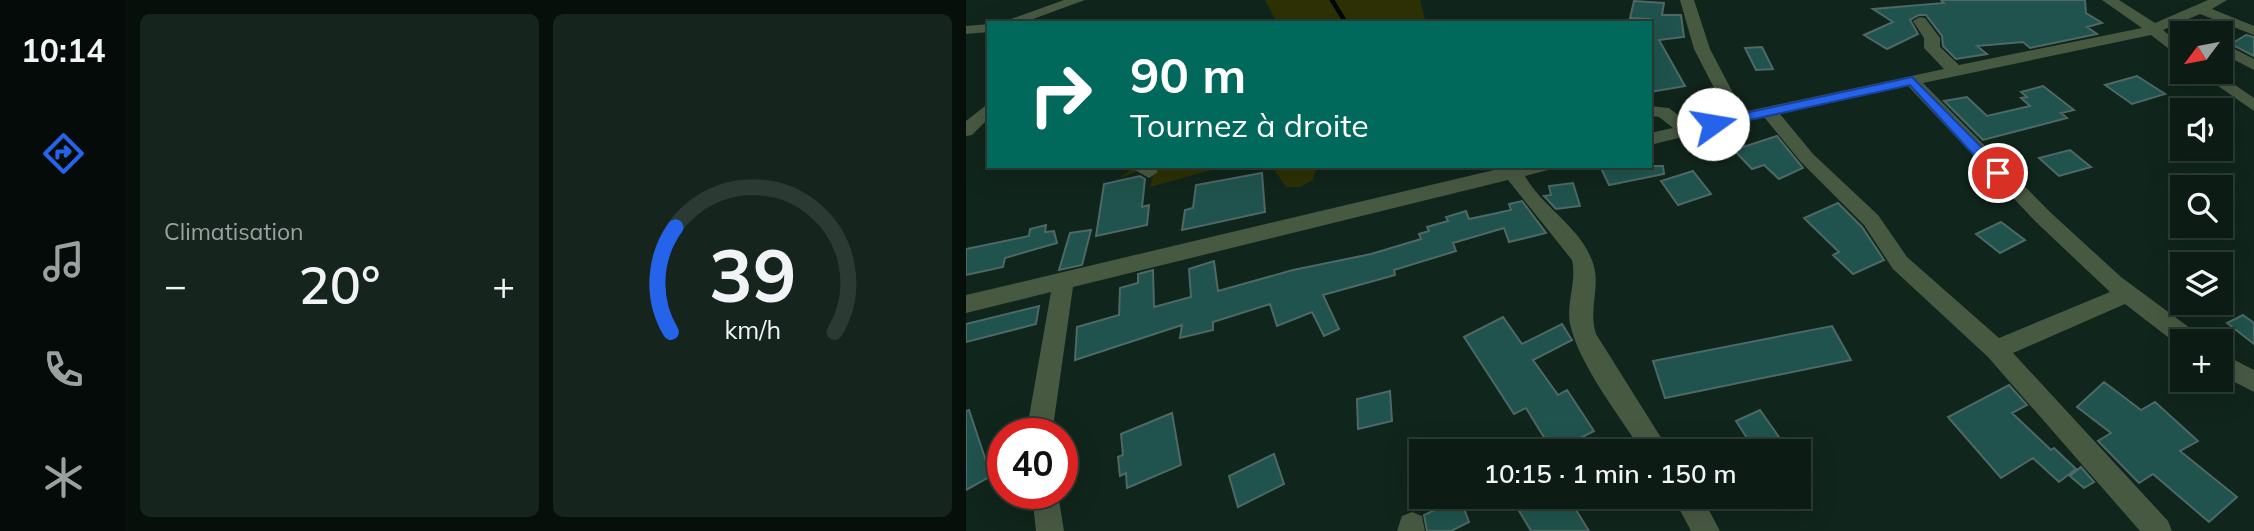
<!DOCTYPE html>
<html lang="fr">
<head>
<meta charset="utf-8">
<style>
	:root { --surface:#0c1c14; --page:#15251d; --text:#f1f3f6; --muted:#9aa1a0; --line:#2c3a34; --accent:#2563eb }
	body { margin:0; font-family:Mulish,sans-serif; background:var(--page); color:var(--text); height:100vh; display:flex; flex-direction:column; font-size:26px; white-space:nowrap }
	* { box-sizing:border-box; margin:0 }
	p { font-size:23px; color:var(--muted) }
	.icon { flex:none; width:38px; height:38px; fill:none; stroke:currentColor; stroke-width:2; stroke-linecap:round; stroke-linejoin:round }
	.map { position:relative; flex:1; overflow:hidden }
	.sheet { display:flex; flex-direction:column; gap:14px; padding:14px; background:#070f0b; width:840px }
	.sheet>* { flex:none }
	.banner { position:absolute; left:21px; top:21px; width:665px; height:147px; border-radius:0px; box-shadow:0 7px 28px #0002,0 0 0 2px var(--line); background:#00695c; color:#fff; overflow:hidden }
	.needle { width:46px; rotate:238deg }
	.fabs { position:absolute; left:1204px; top:21px; display:grid; gap:14px }
	.fabs a { display:grid; place-items:center; width:63px; height:63px; border-radius:0px; background:var(--surface); box-shadow:0 7px 28px #0002,0 0 0 2px var(--line); font-size:35px }
	.speed { position:absolute; left:21px; top:418px; display:flex; gap:14px; font-size:35px; font-weight:700; text-align:center }
	.speed>* { display:grid; place-content:center; width:91px; height:91px; border-radius:50%; background:var(--surface); box-shadow:0 7px 28px #0002,0 0 0 2px var(--line); line-height:1 }
	.speed .limit { border:10px solid #d22; background:#fff; color:#111 }
	.pin { position:absolute; display:grid; place-items:center; width:60px; height:60px; color:#fff; margin:-30px; border:4px solid #fff; border-radius:50%; box-shadow:0 2px 7px #0007 }
	.me { position:absolute; width:77px; margin:-38px; rotate:77deg; stroke-linejoin:round; filter:drop-shadow(0 0 5px #0008) }
	.turn { display:flex; align-items:center; gap:24px; height:147px; padding:0 28px; font-size:32px }
	.turn .icon { width:91px; height:91px; stroke-width:2.5 }
	.turn b { display:block; font-size:49px; line-height:60px }
	.big { font-size:52px; font-weight:600; line-height:1.1 }
	.sheet .widget { flex:1; display:flex; flex-direction:column; justify-content:center; gap:10px; min-width:0; padding:0 24px; border-radius:10px; background:var(--page) }
	.sheet .dial { align-items:center; gap:0 }
	.dial svg { height:182px; overflow:visible; fill:none; stroke:var(--line); stroke-width:7; stroke-linecap:round; text-anchor:middle }
	.dial text { fill:var(--text); stroke:none }
	.heat { display:flex; justify-content:space-between; align-items:center; font-size:38px; direction:ltr }
	.sheet .tiles { flex:1; display:grid; gap:14px; grid-template-columns:repeat(2,1fr) }
	.trip { position:absolute; left:443px; top:439px; width:402px; height:70px; border-radius:0px; background:var(--surface); box-shadow:0 7px 28px #0002,0 0 0 2px var(--line); font-weight:600; line-height:70px; text-align:center }
	main { display:flex; flex:1; min-height:0 }
	.tab-bar { display:flex; flex-direction:column; width:126px; justify-content:space-around; align-items:center; background:#050b08; color:var(--muted) }
	.tab-bar .icon { width:49px; height:49px }
	.tab-bar .selected { color:var(--accent) }
	.tab-bar b { font-size:32px; color:var(--text) }
	.map>svg:first-child { display:block }
	.green { fill:#2d3105 }
	.lines { fill:none; stroke-linecap:round; stroke-linejoin:round }
	.stream { stroke:#01080a; stroke-width:4.5 }
	.building { fill:#20534d; stroke:#4d6865; stroke-width:2 }
	.minor { fill:#485942; fill-rule:evenodd }
	.route { fill:#2563eb; stroke:#184099; stroke-width:2 }
</style>
</head>
<body>
<main>
<nav class="tab-bar">
<b>10:14</b>
<svg class="icon selected" aria-label="directions" viewBox="0 0 24 24"><path d="M12 3l9 9-9 9-9-9zM9 14v-3h6M13 9l2 2-2 2"/></svg>
<svg class="icon" aria-label="music" viewBox="0 0 24 24"><path d="M9 18V5l10-2v13"/><circle cx="6" cy="18" r="3"/><circle cx="16" cy="16" r="3"/></svg>
<svg class="icon" aria-label="phone" viewBox="0 0 24 24"><path d="M5 4h4l2 5-3 2q2 4 5 5l2-3 5 2v4C11 20 4 13 5 4z"/></svg>
<svg class="icon" aria-label="climate" viewBox="0 0 24 24"><path d="M12 3v18M4 7l16 10M4 17L20 7"/></svg>
</nav>
<section class="sheet">
<div class="tiles">
<div class="widget"><p>Climatisation</p>
<div class="heat"><a>−</a><b class="big">20°</b><a>+</a></div>
</div>
<div class="widget dial"><svg viewBox="0 0 100 80">
<path d="M14 69A42 42 0 1 1 86 69"/>
<path d="M14 69A42 42 0 0 1 16 23" stroke="#2563eb"/>
<text x="50" y="56" font-size="32" font-weight="700">39</text>
<text x="50" y="72" font-size="11">km/h</text>
</svg></div>
</div>
</section>
<div class="map">
<svg width="1288" height="531" viewBox="0 0 1288 531">
	<rect width="100%" height="100%" fill="#10251b"/>
	<path class="green" d="M299,0H454L460,23H311Z
		M170,166H260L184,187L188,173L176,169L152,179Z
		M306,166H351L347,180L334,187H320Z"/>
	<g class="lines">
		<path class="stream" d="M366,0L380,23"/>
	</g>
	<path class="building" d="M975,0H1119L1120,13L1136,23L1121,27L1131,34L1064,48L1057,42L1011,46L1021,54L990,59L977,46L976,36L960,15H953L944,20L952,34L921,49L898,35L927,22L907,9L978,3Z
		M668,1L698,3L696,15H715L718,37L693,40L719,86L684,92V19L664,18Z
		M1280,35L1288,37V56L1265,44Z
		M796,47L807,69L790,70L779,48Z
		M1171,76L1199,94L1166,104L1139,85Z
		M1077,86L1108,110L1095,113L1101,118L1017,140L978,101L1001,97L1021,116L1064,106L1055,98L1061,97L1055,92Z
		M811,136L837,168L813,179L798,165L786,169L768,150Z
		M1104,150L1125,167L1093,176L1073,158Z
		M634,166H697L698,174L643,185Z
		M727,171L745,194L712,205L695,181Z
		M296,173L299,212L216,230L219,210L227,208L230,185Z
		M174,176L179,179L176,207L183,205L181,225L130,236L138,184Z
		M607,183L614,206L590,209L578,196L585,195L583,186Z
		M556,201L580,233L543,242L538,228L487,243L490,251L428,270L429,275L357,295L373,329L358,336L346,312L311,326L304,304L247,322V330L214,338L216,325L109,360L111,327L153,315L154,288L172,283V274L187,270L188,307L225,297L223,269L248,261L252,291L327,270L405,254L455,239L453,234L463,231L461,227L482,221L480,217L500,211L503,219L545,210L543,204Z
		M872,203L896,227L918,260L887,274L867,255L873,252L838,218Z
		M1035,222L1059,240L1034,253L1010,234Z
		M80,225L79,232L88,231L91,243L39,258L37,267L0,275V249L63,236L64,229Z
		M125,230L116,265L93,270L104,233Z
		M73,306L70,324L0,342V324Z
		M1277,315L1288,323V344L1261,323Z
		M537,317L556,344L596,324L606,340L567,360L592,395L601,390L628,431L587,452L560,408L548,414L498,337Z
		M866,326L885,360L699,398L687,361Z
		M1138,382L1175,410L1189,402L1232,441L1214,451L1271,497L1243,522L1187,474L1173,483L1132,441L1145,433L1111,407Z
		M1043,385L1061,405L1046,413L1085,450L1088,448L1110,469L1093,482L1067,458L1035,478L982,417Z
		M424,391L426,421L392,429L391,399Z
		M3,410L25,476L0,490V411Z
		M794,410L813,437L788,449L770,421Z
		M206,413L215,465L161,488L160,473L154,476L152,457L157,455L155,434Z
		M308,454L318,484L272,507L263,476Z
		M1115,467L1128,482L1118,488L1104,476Z
		M571,497H602L623,531H565L552,509Z
		M494,498L503,522L485,531H461L458,515Z"/>
	<g class="lines">
		<path class="minor" d="M98,0H119L56,23H34Z
			M714,0H728L744,49L777,112L978,69L958,48V38L947,21L954,17L959,18L974,38V47L993,65L1176,28L1136,0H1153L1189,23L1242,0H1261L1246,9L1288,26V35L1234,14L1197,30L1216,46V59L1185,35L957,83L1084,212L1155,277L1232,334L1235,341H1216V348L1159,304L1047,353L1202,521L1206,531H1174L1022,357L927,269L898,225L835,162L798,117L684,145V133L707,128L693,117L684,116V106L703,108L724,124L762,115L728,49ZM942,86L1070,222L1144,292L1033,338L941,257L912,215L847,154L814,114Z
			M23,24V32L0,34V26Z
			M1255,42L1288,59V70L1255,53Z
			M1232,72H1250L1288,98V111Z
			M23,103V118L6,135L0,136V121Z
			M162,166H187L192,172L183,178Z
			M545,166H584L582,170L559,176C577,208 615,227 627,263C635,286 622,310 630,334L704,452H676C654,416 613,365 604,324C600,303 611,282 606,260L542,180L107,287L86,434H60L85,292L0,313V295Z
			M1255,353L1288,370V392L1255,375Z
			M66,494H92L98,531H70Z
			M707,497H736L754,531H725Z
			M446,512L456,516L459,531H431L436,516Z"/>
	</g>
	<path class="route" d="M946,77L1037,169V176H1027L944,85L747,128L740,124L747,120Z"/>
</svg>
<div class="fabs">
<a><svg class="needle" viewBox="-14 -14 28 28"><path d="M0-13l5 13h-10z" fill="#e53935"/><path d="M0 13l5-13h-10z" fill="#9aa1a0"/></svg></a>
<a><svg class="icon" aria-label="sound" viewBox="0 0 24 24"><path d="M4 9h4l5-4v14l-5-4H4zM17 9q2 3 0 6"/></svg></a>
<a><svg class="icon" aria-label="search" viewBox="0 0 24 24"><circle cx="10" cy="10" r="6"/><path d="M15 15l6 6"/></svg></a>
<a><svg class="icon" aria-label="layers" viewBox="0 0 24 24"><path d="M12 4l9 5-9 5-9-5zM3 14l9 5 9-5"/></svg></a>
<a>+</a>
</div>
<div class="speed"><div class="limit">40</div></div>
<div class="pin" style="left:1032px;top:173px;background:#d93025"><svg class="icon" aria-label="arrive" viewBox="0 0 24 24"><path d="M6 21V4h12l-3 4 3 4H6"/></svg></div>
<svg class="me" style="left:747px;top:124px" viewBox="-20 -20 40 40"><circle r="19" fill="#fff"/><path d="M0-13L10 11 0 6-10 11z" fill="#2563eb"/></svg>
<div class="trip">10:15 · 1 min · 150 m</div>
<div class="banner">
<div class="turn"><svg class="icon" aria-label="right" viewBox="0 0 24 24"><path d="M7 20v-9h11M14 6l5 5-5 5"/></svg><div><b>90 m</b>Tournez à droite</div></div>
</div>
</div>
</main>
</body>
</html>
